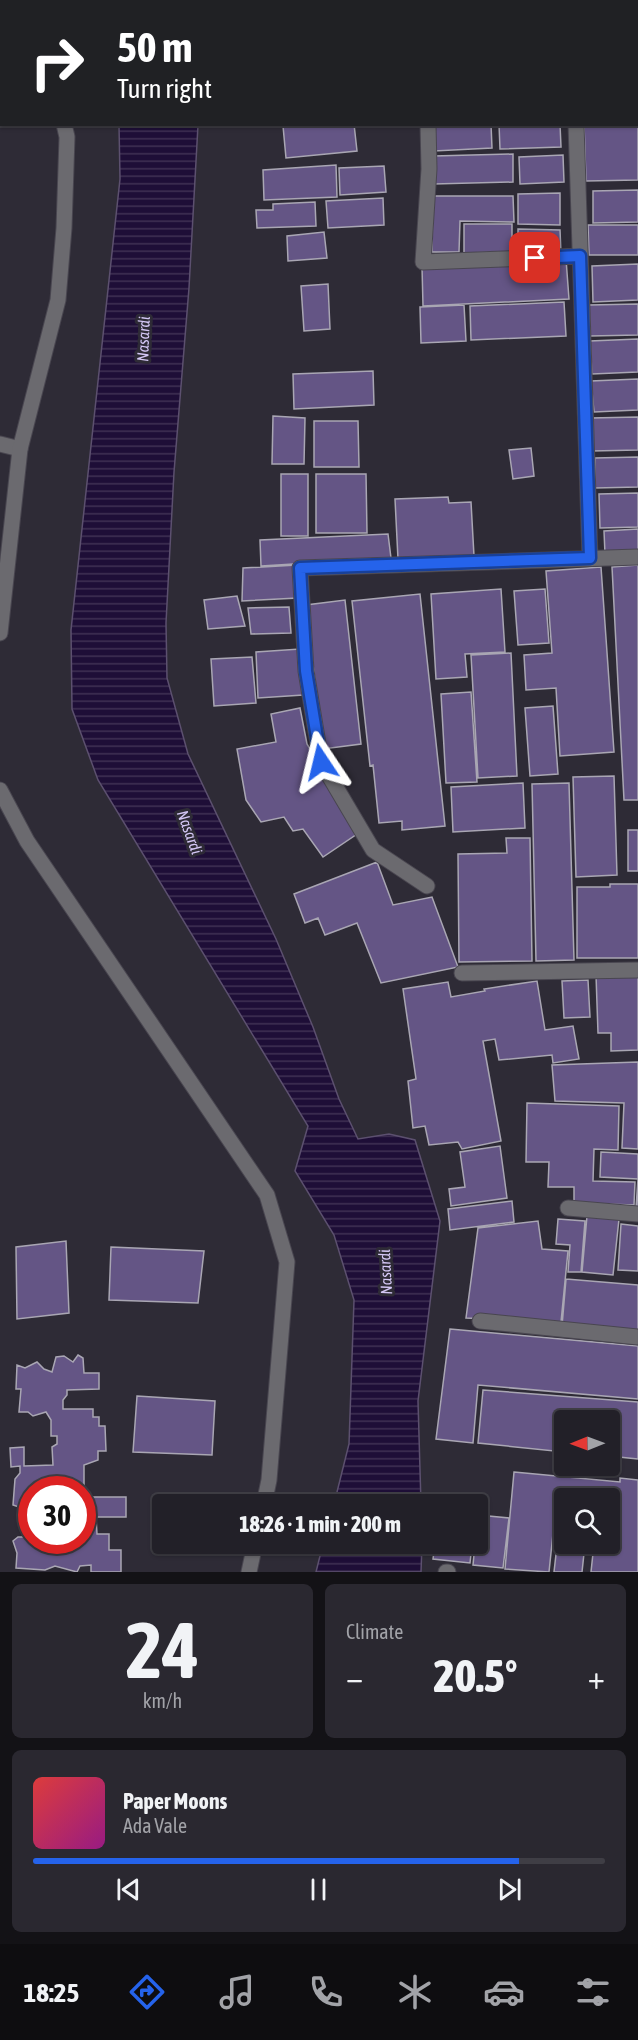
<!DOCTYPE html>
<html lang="en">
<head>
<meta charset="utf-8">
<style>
	:root { --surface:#222028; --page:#2a2830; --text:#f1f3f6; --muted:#a2a3a8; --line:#3f3e45; --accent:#2563eb }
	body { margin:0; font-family:"Asap Condensed",sans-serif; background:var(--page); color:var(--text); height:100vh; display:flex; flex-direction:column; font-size:22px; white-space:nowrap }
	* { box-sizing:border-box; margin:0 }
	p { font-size:20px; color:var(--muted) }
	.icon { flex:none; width:33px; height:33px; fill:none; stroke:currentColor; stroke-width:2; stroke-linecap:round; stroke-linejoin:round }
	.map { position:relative; height:1572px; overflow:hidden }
	.sheet { display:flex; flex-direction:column; gap:12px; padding:12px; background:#131216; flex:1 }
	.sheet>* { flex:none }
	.top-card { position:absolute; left:0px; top:0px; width:639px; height:126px; box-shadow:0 2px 4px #0004,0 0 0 2px var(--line); background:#202124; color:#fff; overflow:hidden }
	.needle { width:39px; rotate:269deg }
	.controls { position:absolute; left:554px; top:1410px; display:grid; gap:12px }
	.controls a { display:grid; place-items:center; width:66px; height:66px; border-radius:6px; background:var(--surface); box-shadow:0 2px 4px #0004,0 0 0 2px var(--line); font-size:30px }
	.speed { position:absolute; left:18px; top:1476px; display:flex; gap:12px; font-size:30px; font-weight:700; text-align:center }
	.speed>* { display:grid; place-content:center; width:78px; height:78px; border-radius:50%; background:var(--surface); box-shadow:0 2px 4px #0004,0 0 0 2px var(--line); line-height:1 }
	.speed .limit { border:9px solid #d22; background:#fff; color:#111 }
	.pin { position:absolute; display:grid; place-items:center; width:51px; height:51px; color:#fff; margin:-26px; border-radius:12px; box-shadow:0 3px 9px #0006 }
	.me { position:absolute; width:66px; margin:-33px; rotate:350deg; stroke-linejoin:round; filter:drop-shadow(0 0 4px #0008) }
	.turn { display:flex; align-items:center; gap:21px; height:126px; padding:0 18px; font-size:27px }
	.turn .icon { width:78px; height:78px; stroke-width:2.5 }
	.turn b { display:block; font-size:42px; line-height:51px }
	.big { font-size:45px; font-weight:800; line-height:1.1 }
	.sheet .tile { flex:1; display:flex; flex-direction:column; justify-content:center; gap:9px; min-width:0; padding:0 21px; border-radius:9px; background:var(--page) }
	.sheet .dial { align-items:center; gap:0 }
	.dial b { font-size:78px; line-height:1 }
	.song { display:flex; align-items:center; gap:18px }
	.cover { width:72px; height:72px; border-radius:9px; background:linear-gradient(135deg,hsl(0 70% 55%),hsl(310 70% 35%)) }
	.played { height:6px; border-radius:3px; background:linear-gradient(90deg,var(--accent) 85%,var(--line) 85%) }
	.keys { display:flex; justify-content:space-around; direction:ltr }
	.heat { display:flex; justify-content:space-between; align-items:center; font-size:33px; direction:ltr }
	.sheet .tiles { flex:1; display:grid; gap:12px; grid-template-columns:1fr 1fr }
	.tile:last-child { grid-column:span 2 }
	.trip { position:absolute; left:152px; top:1494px; width:336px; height:60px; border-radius:6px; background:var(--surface); box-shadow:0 2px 4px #0004,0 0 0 2px var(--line); font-weight:800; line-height:60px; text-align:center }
	.tabs { display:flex; height:96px; justify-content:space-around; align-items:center; background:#0e0d10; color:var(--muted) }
	.tabs .icon { width:42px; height:42px }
	.tabs .on { color:var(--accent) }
	.tabs b { font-size:27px; color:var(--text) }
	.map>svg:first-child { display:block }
	.water { fill:url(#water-rules); stroke:#5c506f; stroke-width:1.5 }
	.building { fill:#645585; stroke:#a9a6b3; stroke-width:1.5 }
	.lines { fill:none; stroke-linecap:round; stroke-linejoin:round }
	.service-casing { stroke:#494650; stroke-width:17 }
	.minor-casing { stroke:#494650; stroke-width:17 }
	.tertiary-casing { stroke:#494650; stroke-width:17 }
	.service { stroke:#6b6a6f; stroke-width:15 }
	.minor { stroke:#6b6a6f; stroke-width:15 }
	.tertiary { stroke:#6b6a6f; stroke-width:15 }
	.route-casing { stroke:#184099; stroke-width:15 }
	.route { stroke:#2563eb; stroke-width:10 }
	.labels { text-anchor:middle; stroke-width:6; stroke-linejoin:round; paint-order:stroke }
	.water-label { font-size:16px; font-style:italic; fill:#d3c6f4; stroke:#2e2b36 }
</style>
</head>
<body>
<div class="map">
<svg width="638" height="1572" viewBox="0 0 638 1572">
	<defs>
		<pattern id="water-rules" width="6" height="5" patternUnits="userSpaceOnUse" patternTransform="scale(1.5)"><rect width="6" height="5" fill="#1e0e37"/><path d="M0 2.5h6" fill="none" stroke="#3f3154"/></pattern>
	</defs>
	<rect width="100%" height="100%" fill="#2e2b36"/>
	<path class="water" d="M119,125H198L189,288L174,472L166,623L167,678L188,754L276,939L313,1027L339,1099L358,1139L389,1134L415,1140L440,1221L418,1401L421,1504H334L349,1444L354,1300L334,1235L295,1171L308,1126L98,780L72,709L71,630L120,179Z
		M323,1544H422L421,1572H316Z"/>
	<path class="building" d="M638,112V180L586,181L584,124H638Z
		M298,124H354L357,151L286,158L283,126Z
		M433,124H491L492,148L434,151Z
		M499,124H560L561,147L500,149Z
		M513,154V182L434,184V156Z
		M563,155L564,182L520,184L519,157Z
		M336,165L337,197L264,200L263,170Z
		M384,166L386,192L340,195L339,168Z
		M638,190V222L593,223V191Z
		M560,193V225L518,224V194Z
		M433,196H513L514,222L460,221L459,252H432Z
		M383,198L384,225L328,228L326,201Z
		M315,202L316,226L257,228L256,210H273V204Z
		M464,224H512V252L464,253Z
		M588,225H638V255H589Z
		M518,229L560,230L561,253H518Z
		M324,232L327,258L288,261L287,236Z
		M566,259L569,299L423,306L422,267Z
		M638,264V300L593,302L592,266Z
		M328,284L330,329L304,331L301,286Z
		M564,302L566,336L471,340L470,306Z
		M638,304V335L590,336L589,305Z
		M464,305L466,341L421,343L420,307Z
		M638,339V372L592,374L590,341Z
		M373,371L374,405L294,409L293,374Z
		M638,379V410L594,412L591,381Z
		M273,416L305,418L304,464H272Z
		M638,417V450L592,451L591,418Z
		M314,421H358L359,467H314Z
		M531,448L534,476L513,479L509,450Z
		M638,457V487L595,488V458Z
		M281,474H308V536H281Z
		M316,474H366L367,533H316Z
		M638,493V527L600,528L599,494Z
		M448,497L449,503L471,502L474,556L398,559L395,499Z
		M638,529V553L605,554L604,531Z
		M388,534L391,558L261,566L260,540Z
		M297,565L298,598L242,601L243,568Z
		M638,565V800H624L612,567Z
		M601,567L614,752L560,756L556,688L526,690L524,655L552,653L546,571Z
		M501,589L505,652L465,654L467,677L436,679L431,594Z
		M545,589L549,643L518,645L514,591Z
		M420,594L445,826L402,830V821L379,823L373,765L370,766L352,601Z
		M237,596L245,626L208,629L204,600Z
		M345,600L361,744L323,749L306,605Z
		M289,607L291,633L251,634L248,608Z
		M300,649L303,695L258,698L256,652Z
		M511,653L517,776L478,778L471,655Z
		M252,657L256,703L214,706L211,659Z
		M471,692L477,782L446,783L441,694Z
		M553,706L558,774L530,776L525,708Z
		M300,708L307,744L360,832L323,857L303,829L293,831L284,817L261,822L246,800L237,749L276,742L271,714Z
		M614,776L617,875L576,877L573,777Z
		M523,783L525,828L453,832L451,787Z
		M569,783L574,960L536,961L532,784Z
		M628,830H638V871H628Z
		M506,838H530L532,961L459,962L458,854L507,853Z
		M377,862L393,905L432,897L458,967L381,983L357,923L325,935L318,918L305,923L294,894Z
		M610,884H638V958H577V887H610Z
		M638,974V1050L611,1051V1033H598L596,975Z
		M588,980L590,1017L564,1018L562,981Z
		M537,981L545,1030L573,1026L579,1059L553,1063L552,1055L499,1060L495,1039L483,1041L501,1141L462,1149L458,1142L429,1145L425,1126L413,1128L408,1081L416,1079L403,989L448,982L451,997L485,991L484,989Z
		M638,1062V1149L622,1148L624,1103L555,1101L552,1065Z
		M527,1103L619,1106L618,1150L594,1149L593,1181L635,1182L634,1205L574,1203V1187H548L549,1162H526Z
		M500,1146L507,1198L451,1206L449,1189L465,1187L460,1152Z
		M601,1152L638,1154V1208H636L638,1179L600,1177Z
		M512,1201L514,1222L450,1230L448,1209Z
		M587,1216L619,1219L613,1275L582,1272Z
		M558,1219L585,1221L581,1272H568L570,1245L556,1244Z
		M538,1221L542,1249L568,1251L561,1322L466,1318L478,1228Z
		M621,1224L638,1226V1271L618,1270Z
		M66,1241L69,1313L17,1319L16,1247Z
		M111,1247L204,1251L198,1303L109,1300Z
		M566,1279L638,1285V1332L562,1326Z
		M450,1329L638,1346V1399L478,1385L473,1443L436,1439Z
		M78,1355L83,1358L84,1373H99V1389L67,1390V1395L63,1400V1409H93V1417H99V1426H105L106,1451H98V1460L84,1465V1497H126V1517H96L97,1534H109V1550H121V1572H91V1565L80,1566L77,1572L55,1566L45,1570L16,1568L17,1553L13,1541L18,1537H32V1540H52L54,1547L58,1549L57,1540H82V1490H32V1518H19V1507L13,1505L15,1479L20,1473V1466L11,1467L10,1448L24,1447V1466L53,1465L52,1447L57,1444V1436H51V1420L46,1412L33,1416L28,1412H19L21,1389H16L17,1365L25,1368L37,1362L44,1369L52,1372L56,1357L64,1356L73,1362Z
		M483,1390L638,1402V1459L609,1456V1420H564V1452L478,1443Z
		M137,1396L215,1401L212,1455L133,1452Z
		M514,1472L620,1482V1478L638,1480V1572H591L594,1544H609V1498H564V1525L554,1524L549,1572L505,1569Z
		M478,1515L509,1518L503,1568L473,1565L475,1544H477Z
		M559,1528H564V1544H585L582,1572H554Z
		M435,1544H472L470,1563L433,1559Z"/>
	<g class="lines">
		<g class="service-casing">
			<path id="service" d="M0,444L20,449"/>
		</g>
		<g class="minor-casing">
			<path id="minor" d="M424,0V2
				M0,86H2
				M428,124L429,169L423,262L580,256
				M576,124L590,558
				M427,886L373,850L321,762L306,671L300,568L638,557
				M462,973L638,970
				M568,1208L638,1214
				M480,1321L638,1337
				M446,1572H448"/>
		</g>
		<g class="tertiary-casing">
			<path id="tertiary" d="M36,0V2
				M0,633L20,449L58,300L64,228L67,137L64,124
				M0,790L27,841L267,1195L287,1262L269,1480L264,1504
				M249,1572L255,1544"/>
		</g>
		<use href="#service" class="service"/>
		<use href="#minor" class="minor"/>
		<use href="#tertiary" class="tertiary"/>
	</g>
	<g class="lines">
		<g class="route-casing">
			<path id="route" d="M321,762L306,671L300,568L590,558L580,256L535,258"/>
		</g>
		<use href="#route" class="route"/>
	</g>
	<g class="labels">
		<g class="water-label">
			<text transform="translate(143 339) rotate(-88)" y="6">Nasardi</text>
			<text transform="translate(190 832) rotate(70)" y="6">Nasardi</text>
			<text transform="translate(385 1272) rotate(-93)" y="6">Nasardi</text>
		</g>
	</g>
</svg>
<div class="controls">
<a><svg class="needle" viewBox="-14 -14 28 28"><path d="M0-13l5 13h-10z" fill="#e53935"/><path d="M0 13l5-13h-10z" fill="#a2a3a8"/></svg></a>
<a><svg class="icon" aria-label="search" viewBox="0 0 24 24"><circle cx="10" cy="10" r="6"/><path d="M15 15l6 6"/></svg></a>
</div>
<div class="speed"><div class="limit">30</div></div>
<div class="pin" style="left:535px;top:258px;background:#d93025"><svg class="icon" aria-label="arrive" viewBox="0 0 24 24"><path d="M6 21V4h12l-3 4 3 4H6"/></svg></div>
<svg class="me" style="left:321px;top:762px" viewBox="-20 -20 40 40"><path d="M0-17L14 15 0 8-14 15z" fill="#2563eb" stroke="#fff" stroke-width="4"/></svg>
<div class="trip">18:26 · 1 min · 200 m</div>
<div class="top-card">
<div class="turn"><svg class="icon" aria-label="right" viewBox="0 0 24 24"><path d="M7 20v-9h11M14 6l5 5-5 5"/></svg><div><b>50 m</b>Turn right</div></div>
</div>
</div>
<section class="sheet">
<div class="tiles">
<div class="tile dial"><b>24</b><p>km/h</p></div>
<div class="tile"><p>Climate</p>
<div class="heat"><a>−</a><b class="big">20.5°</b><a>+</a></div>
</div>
<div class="tile">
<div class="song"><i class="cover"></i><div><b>Paper Moons</b><p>Ada Vale</p></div></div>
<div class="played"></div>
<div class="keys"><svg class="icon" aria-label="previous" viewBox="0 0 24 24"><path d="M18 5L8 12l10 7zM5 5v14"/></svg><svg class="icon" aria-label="pause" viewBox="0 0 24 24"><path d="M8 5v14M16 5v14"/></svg><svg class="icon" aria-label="next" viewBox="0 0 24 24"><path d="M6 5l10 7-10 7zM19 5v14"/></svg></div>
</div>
</div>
</section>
<nav class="tabs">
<b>18:25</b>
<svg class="icon on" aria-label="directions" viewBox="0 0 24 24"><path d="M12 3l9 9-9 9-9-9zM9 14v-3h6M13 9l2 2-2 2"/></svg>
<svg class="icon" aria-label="music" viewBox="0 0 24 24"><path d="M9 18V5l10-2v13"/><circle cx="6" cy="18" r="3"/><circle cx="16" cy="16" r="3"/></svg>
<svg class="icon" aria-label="phone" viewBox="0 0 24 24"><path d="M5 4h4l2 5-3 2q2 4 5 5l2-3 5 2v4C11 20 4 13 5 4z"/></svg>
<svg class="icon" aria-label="climate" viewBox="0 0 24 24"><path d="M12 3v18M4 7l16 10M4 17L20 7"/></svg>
<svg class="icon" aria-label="car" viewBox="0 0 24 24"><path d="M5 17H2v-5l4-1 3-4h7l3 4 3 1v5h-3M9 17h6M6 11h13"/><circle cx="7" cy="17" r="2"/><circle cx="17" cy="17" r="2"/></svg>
<svg class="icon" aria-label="filters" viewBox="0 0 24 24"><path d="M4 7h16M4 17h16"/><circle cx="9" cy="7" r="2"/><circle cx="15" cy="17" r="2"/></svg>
</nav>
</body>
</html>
